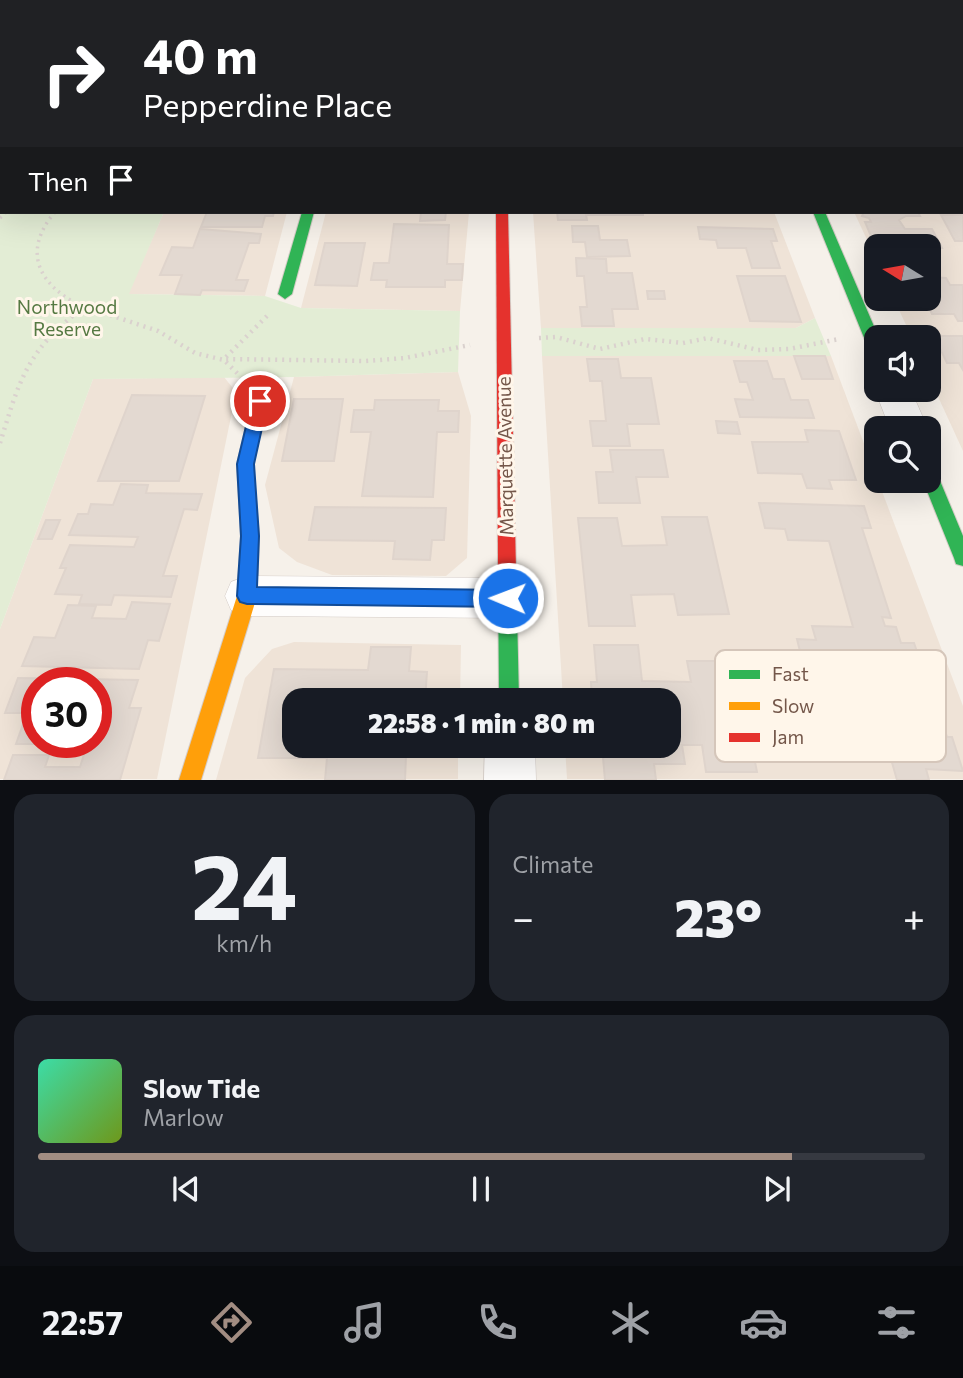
<!DOCTYPE html>
<html lang="en">
<head>
<meta charset="utf-8">
<style>
	:root { --surface:#171b24; --page:#20242c; --text:#f1f3f6; --muted:#9ea1a6; --line:#363941; --accent:#a28d82 }
	body { margin:0; font-family:Commissioner,sans-serif; background:var(--page); color:var(--text); height:100vh; display:flex; flex-direction:column; font-size:26px; white-space:nowrap }
	* { box-sizing:border-box; margin:0 }
	p { font-size:23px; color:var(--muted) }
	.icon { flex:none; width:38px; height:38px; fill:none; stroke:currentColor; stroke-width:2; stroke-linecap:round; stroke-linejoin:round }
	.map { position:relative; height:780px; overflow:hidden }
	.details { display:flex; flex-direction:column; gap:14px; padding:14px; background:#0d0f14; flex:1 }
	.details>* { flex:none }
	.banner { position:absolute; left:0px; top:0px; width:964px; height:214px; box-shadow:0 7px 28px #0002; background:#202124; color:#fff; overflow:hidden }
	.needle { width:46px; rotate:281deg }
	.tools { position:absolute; left:864px; top:234px; display:grid; gap:14px }
	.tools a { display:grid; place-items:center; width:77px; height:77px; border-radius:14px; background:var(--surface); box-shadow:0 7px 28px #0002; font-size:35px }
	.speed { position:absolute; left:21px; top:667px; display:flex; gap:14px; font-size:35px; font-weight:700; text-align:center }
	.speed>* { display:grid; place-content:center; width:91px; height:91px; border-radius:50%; background:var(--surface); box-shadow:0 7px 28px #0002; line-height:1 }
	.speed .limit { border:10px solid #d22; background:#fff; color:#111 }
	.pin { position:absolute; display:grid; place-items:center; width:60px; height:60px; color:#fff; margin:-30px; border:4px solid #fff; border-radius:50%; box-shadow:0 2px 7px #0007 }
	.me { position:absolute; width:77px; margin:-38px; rotate:271deg; stroke-linejoin:round; filter:drop-shadow(0 0 5px #0008) }
	.turn { display:flex; align-items:center; gap:24px; height:147px; padding:0 28px; font-size:32px }
	.turn .icon { width:91px; height:91px; stroke-width:2.5 }
	.turn b { display:block; font-size:49px; line-height:60px }
	.then { display:flex; align-items:center; height:66px; padding:0 28px; background:#0003; gap:14px; font-size:26px }
	.big { font-size:52px; font-weight:800; line-height:1.1 }
	.details .widget { flex:1; display:flex; flex-direction:column; justify-content:center; gap:10px; min-width:0; padding:0 24px; border-radius:21px; background:var(--page) }
	.details .dial { align-items:center; gap:0 }
	.dial b { font-size:91px; line-height:1 }
	.song { display:flex; align-items:center; gap:21px }
	.cover { width:84px; height:84px; border-radius:10px; background:linear-gradient(135deg,hsl(160 70% 55%),hsl(80 70% 35%)) }
	.played { height:7px; border-radius:4px; background:linear-gradient(90deg,var(--accent) 85%,var(--line) 85%) }
	.keys { display:flex; justify-content:space-around; direction:ltr }
	.heat { display:flex; justify-content:space-between; align-items:center; font-size:38px; direction:ltr }
	.details .tiles { flex:1; display:grid; gap:14px; grid-template-columns:1fr 1fr }
	.widget:last-child { grid-column:span 2 }
	.trip { position:absolute; left:282px; top:688px; width:399px; height:70px; border-radius:21px; background:var(--surface); box-shadow:0 7px 28px #0002; font-weight:800; line-height:70px; text-align:center }
	.tab-bar { display:flex; height:112px; justify-content:space-around; align-items:center; background:#090b0e; color:var(--muted) }
	.tab-bar .icon { width:49px; height:49px }
	.tab-bar .selected { color:var(--accent) }
	.tab-bar b { font-size:32px; color:var(--text) }
	.map>svg:first-child { display:block }
	.residential { fill:#efe3d7; fill-rule:evenodd }
	.industrial { fill:#e9e1da }
	.green { fill:#e3edd5 }
	.lines { fill:none; stroke-linecap:round; stroke-linejoin:round }
	.stream { fill:#cbe6e6; fill-rule:evenodd }
	.building { fill:#e3d9d1; stroke:#dfd4cc; stroke-width:2 }
	.street-casing { stroke:#d4ccc7; stroke-width:1 }
	.fast-casing { stroke:#d5ccc6; stroke-width:2 }
	.slow-casing { stroke:#d5ccc6; stroke-width:2 }
	.jam-casing { stroke:#d5ccc6; stroke-width:2 }
	.path-far2 { stroke:#dad1ce; stroke-width:2.5; stroke-dasharray:1 3.5; stroke-linecap:butt }
	.path-far1 { stroke:#dad1ce; stroke-width:3.5; stroke-dasharray:2 4.5; stroke-linecap:butt }
	.path { stroke:#dad1ce; stroke-width:4.5; stroke-dasharray:2 5; stroke-linecap:butt }
	.street { fill:#fefdfc; fill-rule:evenodd }
	.fast { fill:#30b455; fill-rule:evenodd }
	.slow { fill:#ff9f0a; fill-rule:evenodd }
	.jam { fill:#e5322d; fill-rule:evenodd }
	.route { fill:#1a73e8; stroke:#114b97; stroke-width:2 }
	.labels { text-anchor:middle; stroke-width:6; stroke-linejoin:round; paint-order:stroke }
	.park-label { font-size:19px; fill:#557942; stroke:#fff6ea }
	.street-label { font-size:19px; fill:#74574a; stroke:#fff6ea }
	.key { fill:#fff6ea; stroke:#d5c6ba; stroke-width:2 }
	.key-label { font-size:19px; fill:#74574a }
</style>
</head>
<body>
<div class="map">
<svg width="963" height="780" viewBox="0 0 963 780">
	<rect width="100%" height="100%" fill="#f6f1ea"/>
	<path class="residential" d="M963,187V451L929,377V338H912L894,299H929V247H877V261L854,212H962Z
		M164,212H287L265,296L128,294Z
		M326,212H469L460,311L301,308Z
		M533,212H774L815,318L796,328H541Z
		M542,356H831L963,706V779H567L565,746H668V700H563Z
		M458,372L471,416L467,558L446,576L332,575L297,562L279,548L265,485L294,377Z
		M224,377L236,392L157,779H0V629L93,379ZM37,682H96V742H37Z
		M294,642L461,645L460,700H294V746H458V779L216,780L245,678L272,649Z"/>
	<path class="industrial" d="M222,0H603L221,2Z"/>
	<path class="green" d="M0,0H222L2,2V212H164L129,294L265,296L301,308L460,311L458,372L294,377L93,379L0,629Z
		M815,318L831,356H542L541,328H796Z"/>
	<g class="lines">
		<path class="stream" d="M149,0H155V2H149Z
			M0,194H2V200H0Z"/>
	</g>
	<path class="building" d="M279,0H446L277,2Z
		M207,212H274L273,216H265L262,227H201Z
		M421,212H446L445,220L420,221Z
		M557,212H643V215H586L587,220H558Z
		M864,212H918L920,216H906L899,220L905,229H932L942,248L883,247L880,241H873L865,222H871L869,218L862,216Z
		M941,215H963V241H955Z
		M394,224L449,225L447,264H463L462,280H445V287H386L387,280H371L374,263H389Z
		M572,226H598L600,240H627L630,256L587,257L585,242H573Z
		M698,227L773,229L777,241H771L780,268H752L746,248H718L716,240L700,239Z
		M200,229L261,234L259,243H249L236,280H248L244,291L202,290L200,295L175,294L182,275H160L172,247L193,248Z
		M325,243H365L357,286L315,285Z
		M576,258L606,259L607,273H632L638,309H612L614,326H582L580,307H587L584,276H577Z
		M737,276H785L801,322L750,321Z
		M929,277L946,278L950,285H963V321H958L954,314H932L925,299H929Z
		M647,291H664L665,299H648Z
		M934,336H963V370L959,363H947Z
		M794,356H825L833,379H802Z
		M587,359H618L621,378H651L659,424H627L630,446H593L590,421H606L602,381H590Z
		M734,361H767L773,379H784L791,400H808L814,418L740,417L735,399L753,400L747,382H740Z
		M132,395L205,396L179,481H98Z
		M294,399H343L334,461H282Z
		M375,400H439L438,411H459L458,432H437L433,497L362,496L371,432H351L354,410H374Z
		M716,421L737,422L740,434L718,433Z
		M805,430L839,431L856,480H829L832,489L807,488L802,474L758,473L752,442H808Z
		M610,450H663L668,477H636L640,503H599L596,472H613Z
		M121,484L148,485L146,493L202,494L197,510L184,509L163,576H177L171,597L114,595L111,605L79,604L82,595L55,594L66,568H60L70,545L134,547L138,537L69,535L78,514H88L91,504L113,505Z
		M759,503L864,506L871,528H862L891,618L882,617L885,626L896,627L901,643H914L925,675L805,672L797,639L816,640L812,626L853,627L829,541L788,540L785,529L765,528Z
		M315,507L446,508L444,540H432L430,560L393,559L395,541L309,540Z
		M662,517H707L729,614L678,615L674,594L631,595L635,626H589L578,518H617L622,546L667,545Z
		M46,520H60L52,539H38Z
		M132,602L170,604L159,641L148,640L139,669L22,666L34,637L55,638L68,605L96,606L92,618L126,619Z
		M594,645H638L642,681L691,682L687,661H735L757,772H706L702,745H682L685,764H654L656,780H605L602,746H668V700H592L591,682H597Z
		M371,647H411L409,671L427,672L425,700H294V746H422V756H406L405,780H325L327,758H258L274,669L368,670Z
		M18,678L138,680L129,708H141L120,780H4L13,755H49L45,767H80L88,742H96V682H37V742H55L54,744H16L27,713H5Z
		M886,687L932,689L947,737H952L963,771L926,769L929,780H897L891,759L830,756L824,732L810,731L804,705L891,709Z"/>
	<g class="lines">
		<g class="street-casing">
			<path id="street" d="M962,163H963V179H962Z
				M877,386V390H911L928,429H890L875,390Z
				M247,576L508,578L524,584L530,598L524,612L508,618L247,616L231,610L225,596L231,582Z
				M485,746H535L536,780H484Z"/>
		</g>
		<g class="fast-casing">
			<path id="fast" d="M302,212H314L292,294L285,299L278,294Z
				M813,212H825L879,338H877V355L869,350Z
				M929,469L935,471L938,476L963,536V566L956,564L954,558L923,481H929Z
				M507,562L514,564L516,570L519,700H499L498,570L500,564Z"/>
		</g>
		<g class="slow-casing">
			<path id="slow" d="M260,395L268,401L253,464L259,536L257,596L201,780H179L237,596L241,536L237,464L252,401Z"/>
		</g>
		<g class="jam-casing">
			<path id="jam" d="M496,212H508L516,570L514,576L507,578L500,576L498,570Z"/>
		</g>
		<path class="path-far2" d="M104,2L106,0"/>
		<path class="path-far1" d="M0,183L2,181
			M55,212C21,252 39,285 81,306
			M0,218L6,212"/>
		<path class="path" d="M77,304L158,331L195,353L224,360L241,377
			M267,316L224,359L366,361L405,358L470,345
			M539,338L556,337L600,349L645,339L683,343L708,338L758,350L789,349L839,339
			M0,443C10,412 18,379 37,353C49,335 67,321 83,307"/>
		<use href="#street" class="street"/>
		<use href="#fast" class="fast"/>
		<use href="#slow" class="slow"/>
		<use href="#jam" class="jam"/>
	</g>
	<path class="route" d="M260,395L268,401L254,464L259,536L257,587L508,590L515,592L518,598L515,605L508,607L247,604L240,602L237,596L241,536L237,464L252,401Z"/>
	<g class="labels">
		<g class="park-label">
			<text x="67" y="314">Northwood<tspan x="67" dy="22">Reserve</tspan></text>
		</g>
		<g class="street-label">
			<text transform="translate(505 456) rotate(-91)" y="7">Marquette Avenue</text>
		</g>
	</g>
	<rect x="715" y="650" width="231" height="112" rx="10" class="key"/>
	<rect x="729" y="670" width="31" height="9" fill="#30b455"/>
	<rect x="729" y="702" width="31" height="8" fill="#ff9f0a"/>
	<rect x="729" y="733" width="31" height="9" fill="#e5322d"/>
	<g class="key-label">
		<text x="772" y="681">Fast</text>
		<text x="772" y="713">Slow</text>
		<text x="772" y="744">Jam</text>
	</g>
</svg>
<div class="tools">
<a><svg class="needle" viewBox="-14 -14 28 28"><path d="M0-13l5 13h-10z" fill="#e53935"/><path d="M0 13l5-13h-10z" fill="#9ea1a6"/></svg></a>
<a><svg class="icon" aria-label="sound" viewBox="0 0 24 24"><path d="M4 9h4l5-4v14l-5-4H4zM17 9q2 3 0 6"/></svg></a>
<a><svg class="icon" aria-label="search" viewBox="0 0 24 24"><circle cx="10" cy="10" r="6"/><path d="M15 15l6 6"/></svg></a>
</div>
<div class="speed"><div class="limit">30</div></div>
<div class="pin" style="left:260px;top:401px;background:#d93025"><svg class="icon" aria-label="arrive" viewBox="0 0 24 24"><path d="M6 21V4h12l-3 4 3 4H6"/></svg></div>
<svg class="me" style="left:508px;top:598px" viewBox="-20 -20 40 40"><circle r="17" fill="#1a73e8" stroke="#fff" stroke-width="3"/><path d="M0-11L8 9 0 5-8 9z" fill="#fff"/></svg>
<div class="trip">22:58 · 1 min · 80 m</div>
<div class="banner">
<div class="turn"><svg class="icon" aria-label="right" viewBox="0 0 24 24"><path d="M7 20v-9h11M14 6l5 5-5 5"/></svg><div><b>40 m</b>Pepperdine Place</div></div>
<div class="then">Then<svg class="icon" aria-label="arrive" viewBox="0 0 24 24"><path d="M6 21V4h12l-3 4 3 4H6"/></svg></div>
</div>
</div>
<section class="details">
<div class="tiles">
<div class="widget dial"><b>24</b><p>km/h</p></div>
<div class="widget"><p>Climate</p>
<div class="heat"><a>−</a><b class="big">23°</b><a>+</a></div>
</div>
<div class="widget">
<div class="song"><i class="cover"></i><div><b>Slow Tide</b><p>Marlow</p></div></div>
<div class="played"></div>
<div class="keys"><svg class="icon" aria-label="previous" viewBox="0 0 24 24"><path d="M18 5L8 12l10 7zM5 5v14"/></svg><svg class="icon" aria-label="pause" viewBox="0 0 24 24"><path d="M8 5v14M16 5v14"/></svg><svg class="icon" aria-label="next" viewBox="0 0 24 24"><path d="M6 5l10 7-10 7zM19 5v14"/></svg></div>
</div>
</div>
</section>
<nav class="tab-bar">
<b>22:57</b>
<svg class="icon selected" aria-label="directions" viewBox="0 0 24 24"><path d="M12 3l9 9-9 9-9-9zM9 14v-3h6M13 9l2 2-2 2"/></svg>
<svg class="icon" aria-label="music" viewBox="0 0 24 24"><path d="M9 18V5l10-2v13"/><circle cx="6" cy="18" r="3"/><circle cx="16" cy="16" r="3"/></svg>
<svg class="icon" aria-label="phone" viewBox="0 0 24 24"><path d="M5 4h4l2 5-3 2q2 4 5 5l2-3 5 2v4C11 20 4 13 5 4z"/></svg>
<svg class="icon" aria-label="climate" viewBox="0 0 24 24"><path d="M12 3v18M4 7l16 10M4 17L20 7"/></svg>
<svg class="icon" aria-label="car" viewBox="0 0 24 24"><path d="M5 17H2v-5l4-1 3-4h7l3 4 3 1v5h-3M9 17h6M6 11h13"/><circle cx="7" cy="17" r="2"/><circle cx="17" cy="17" r="2"/></svg>
<svg class="icon" aria-label="filters" viewBox="0 0 24 24"><path d="M4 7h16M4 17h16"/><circle cx="9" cy="7" r="2"/><circle cx="15" cy="17" r="2"/></svg>
</nav>
</body>
</html>
